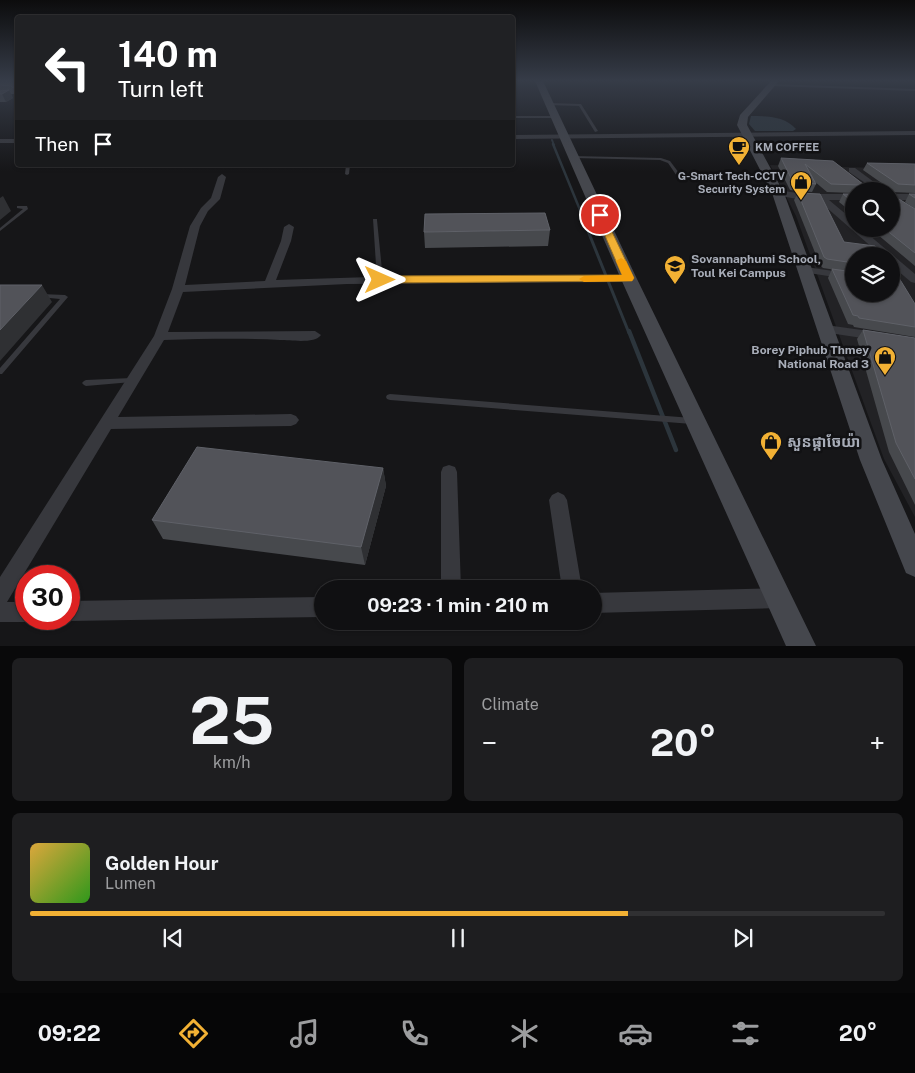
<!DOCTYPE html>
<html lang="en">
<head>
<meta charset="utf-8">
<style>
	:root { --surface:#101012; --page:#1e1e20; --text:#f1f3f6; --muted:#9c9d9f; --line:#303032; --accent:#f2b134 }
	body { margin:0; font-family:"Public Sans","Noto Sans Khmer",sans-serif; background:var(--page); color:var(--text); height:100vh; display:flex; flex-direction:column; font-size:19px; white-space:nowrap }
	* { box-sizing:border-box; margin:0 }
	p { font-size:16px; color:var(--muted) }
	.icon { flex:none; width:28px; height:28px; fill:none; stroke:currentColor; stroke-width:2; stroke-linecap:round; stroke-linejoin:round }
	.map { position:relative; height:646px; overflow:hidden }
	.side { display:flex; flex-direction:column; gap:12px; padding:12px; background:#09090a; flex:1 }
	.side>* { flex:none }
	.banner { position:absolute; left:15px; top:15px; width:500px; height:152px; border-radius:5px; box-shadow:0 1px 4px #0004,0 0 0 1px var(--line); background:#202124; color:#fff; overflow:hidden }
	.fabs { position:absolute; left:845px; top:182px; display:grid; gap:10px }
	.fabs a { display:grid; place-items:center; width:55px; height:55px; border-radius:50%; background:var(--surface); box-shadow:0 1px 4px #0004,0 0 0 1px var(--line); font-size:25px }
	.speed { position:absolute; left:15px; top:565px; display:flex; gap:10px; font-size:25px; font-weight:700; text-align:center }
	.speed>* { display:grid; place-content:center; width:65px; height:65px; border-radius:50%; background:var(--surface); box-shadow:0 1px 4px #0004,0 0 0 1px var(--line); line-height:1 }
	.speed .limit { border:8px solid #d22; background:#fff; color:#111 }
	.pin { position:absolute; display:grid; place-items:center; width:42px; height:42px; color:#fff; margin:-21px; border:2px solid #fff; border-radius:50%; box-shadow:0 1px 5px #0007 }
	.me { position:absolute; width:55px; margin:-28px; rotate:90deg; stroke-linejoin:round; filter:drop-shadow(0 0 4px #0008) }
	.turn { display:flex; align-items:center; gap:18px; height:105px; padding:0 20px; font-size:22px }
	.turn .icon { width:65px; height:65px; stroke-width:2.5 }
	.turn b { display:block; font-size:35px; line-height:42px }
	.then { display:flex; align-items:center; height:48px; padding:0 20px; background:#0003; gap:10px; font-size:19px }
	.big { font-size:38px; font-weight:700; line-height:1.1 }
	.side .widget { flex:1; display:flex; flex-direction:column; justify-content:center; gap:8px; min-width:0; padding:0 18px; border-radius:8px; background:var(--page) }
	.side .dial { align-items:center; gap:0 }
	.dial b { font-size:65px; line-height:1 }
	.song { display:flex; align-items:center; gap:15px }
	.cover { width:60px; height:60px; border-radius:8px; background:linear-gradient(135deg,hsl(40 70% 55%),hsl(110 70% 35%)) }
	.played { height:5px; border-radius:2px; background:linear-gradient(90deg,var(--accent) 70%,var(--line) 70%) }
	.keys { display:flex; justify-content:space-around; direction:ltr }
	.heat { display:flex; justify-content:space-between; align-items:center; font-size:28px; direction:ltr }
	.side .tiles { flex:1; display:grid; gap:12px; grid-template-columns:1fr 1fr }
	.widget:last-child { grid-column:span 2 }
	.trip { position:absolute; left:314px; top:580px; width:288px; height:50px; border-radius:25px; background:var(--surface); box-shadow:0 1px 4px #0004,0 0 0 1px var(--line); font-weight:700; line-height:50px; text-align:center }
	.tabs { display:flex; height:80px; justify-content:space-around; align-items:center; background:#060607; color:var(--muted) }
	.tabs .icon { width:35px; height:35px }
	.tabs .on { color:var(--accent) }
	.tabs b { font-size:22px; color:var(--text) }
	.map>svg:first-child { display:block }
	.built { fill:#222225; fill-rule:evenodd }
	.water { fill:#2c353c }
	.lines { fill:none; stroke-linecap:round; stroke-linejoin:round }
	.stream-far3 { stroke:#2c353c; stroke-width:2 }
	.stream-far2 { stroke:#2c353c; stroke-width:2.5 }
	.stream-far1 { stroke:#2c353c; stroke-width:3 }
	.stream { stroke:#2c353c; stroke-width:4.5 }
	.lane { fill:#37383d; fill-rule:evenodd }
	.street { fill:#37383d; fill-rule:evenodd }
	.secondary { fill:#45474d; fill-rule:evenodd }
	.wall { fill:#47494d }
	.shaded-wall { fill:#2f3033 }
	.building { fill:#525359; stroke:#5f6168 }
	.route { fill:#f2b134; stroke:#9d7322 }
	.slow { fill:#f59e0b }
	.labels { text-anchor:middle; stroke-width:5; stroke-linejoin:round; paint-order:stroke }
	.far-poi-label { font-size:11px; font-weight:bold; fill:#a8adb8; stroke:#111113; text-anchor:start }
	.poi-label { font-size:12px; font-weight:bold; fill:#a8adb8; stroke:#111113; text-anchor:start }
	.near-poi-label { font-size:15px; font-weight:bold; fill:#a8adb8; stroke:#111113; text-anchor:start }
</style>
</head>
<body>
<div class="map">
<svg width="915" height="646" viewBox="0 0 915 646">
	<rect width="100%" height="100%" fill="#161618"/>
	<path class="built" d="M770,165L915,169V517L884,459L796,216ZM854,191H891V229H854ZM854,256H891V294H854Z"/>
	<path class="water" d="M751,116C767,116 785,116 796,129L793,131H755L749,124Z"/>
	<g class="lines">
		<path class="stream-far3" d="M552,140L554,145"/>
		<path class="stream-far2" d="M553,144L587,227"/>
		<path class="stream-far1" d="M586,226L629,333"/>
		<path class="stream" d="M629,331L676,450"/>
		<path class="lane" d="M773,84L915,89V91L772,86Z
			M549,103L581,104L598,131L595,132L579,106L548,105L547,104Z
			M512,116H556L558,117L556,118H512Z
			M573,156L661,158L670,161L685,181L681,182L668,163L660,160L574,158H573Z
			M346,165H350L349,174L347,175L345,174Z
			M17,206H27L28,209L0,231V228L23,209L17,208Z
			M373,219H377V220L383,280L380,282L377,280Z
			M41,294L65,295L68,297L2,374H0V368L60,299L39,297L38,296L39,295Z
			M132,378H134L136,380L134,382H132L86,386L84,385L82,383L84,381L86,380Z
			M390,394L692,418L695,419L696,421L695,423L692,424L390,400L387,399L386,397L387,395Z"/>
		<path class="street" d="M915,131V135L512,139V135Z
			M0,139H18V143H0Z
			M849,168H855L886,191H877L849,172Z
			M222,174L226,177L220,199L208,211L200,226L185,285L265,281L281,241L284,227L289,224L294,227L291,241L276,280L403,276H629L635,279L629,282L347,284L183,292L168,332L315,331L321,335C315,344 291,340 280,340C242,338 203,339 164,340L118,417L291,414L296,416L299,420L296,424L291,426L111,429L7,602H26V619H33L26,622H0V577L154,336L172,289L190,226L201,208L211,198L218,177Z
			M778,190L803,194H854V200H829L854,221V229H862L915,274V283L911,282L891,265V256H882L818,200H803L775,195V191Z
			M891,194H915V200H891Z
			M806,267L854,274V280L802,272L800,270L802,268Z
			M826,325L876,332L882,336L876,340L822,332L820,329Z
			M449,465L455,467L457,472L461,589H441V472L443,467Z
			M558,492L564,495L567,500L582,589H562L549,500L552,495Z
			M778,588L785,591L788,598L785,605L778,608L592,613V593Z
			M322,597V617L69,621L63,619H69V601Z"/>
		<path class="secondary" d="M535,81H543L637,279L816,646H786L621,279Z
			M771,81H779L748,117L747,125L784,193L882,460L915,534V577L906,573L860,460L772,193L737,125L740,115Z"/>
	</g>
	<path class="wall" d="M0,81H18V96L15,94H11L13,98L6,102H0Z
		M781,158L833,161L872,191H854V193L827,192L814,181L816,184L812,192L790,190L778,166Z
		M867,163L915,164V193L893,192L894,196L915,209V266L871,229H891L893,191L863,170Z
		M798,193L844,242L854,256V294L894,278L915,304V337L854,327L853,325L848,324L828,278L832,269L849,272L823,268L820,265L794,200Z
		M843,194H854V214L839,202Z
		M909,194H915V209L905,202Z
		M550,230L548,246L425,248L424,232Z
		M863,330L915,338V505L889,452L857,339Z
		M383,468L386,486L365,565L163,539L152,520Z"/>
	<path class="shaded-wall" d="M18,87V96H17L13,88Z
		M9,90L13,98L6,102L2,94Z
		M3,196L11,211L0,220V198Z
		M42,285L52,302L0,361V330Z
		M383,468L386,486L365,565L361,547Z"/>
	<path class="building" d="M0,81H18V87L13,88L11,86L0,85Z
		M9,90L2,94H0V91Z
		M781,158L833,161L872,191H859V185L831,184L805,164L816,184L793,182Z
		M867,163L915,164V185L898,184Z
		M891,191H893L894,196L915,209V253L885,229H891Z
		M798,193L820,194L844,242L875,246L881,256H854V263L827,259L824,257Z
		M843,194H854V203Z
		M909,194H915V198Z
		M545,213L550,230L424,232L425,214Z
		M832,269L854,272V294H891V273L894,278H899L915,304V327L859,318L858,316L853,315Z
		M0,285H42L0,330Z
		M863,330L915,338V479L896,443Z
		M197,447L383,468L361,547L152,520Z"/>
	<linearGradient id="sky" x2="0" y2="1"><stop stop-color="#0c0c0d"/><stop offset="0.47" stop-color="#363c48"/><stop offset="1" stop-color="#363c48" stop-opacity="0"/></linearGradient>
	<rect width="915" height="171" fill="url(#sky)"/>
	<path class="route" d="M600,212L604,215L634,278L632,281L380,283L374,280L380,276L622,275L596,215Z"/>
	<path class="slow" d="M621,258L626,261L634,278L632,281L584,282L579,279L584,276L622,275L616,261Z"/>
	<defs>
		<g id="cafe-pin" transform="scale(1.125)"><path d="M0 17L-7.5 6A9.5 9.5 0 1 1 7.5 6Z" fill="#f2b134" stroke="#111113"/><path d="M-5.5-4.5H6V0H3Q3 3.5 0 3.5H-2.5Q-5.5 3.5-5.5 0ZM3-3.2v2h1.7v-2ZM-6 4.5H4V6H-6Z" fill="#111"/></g>
		<g id="shop-pin" transform="scale(1.125)"><path d="M0 17L-7.5 6A9.5 9.5 0 1 1 7.5 6Z" fill="#f2b134" stroke="#111113"/><path d="M-5-2.5h2.3a2.7 3.5 0 0 1 5.4 0H5L5.5 6h-11ZM-1.5-2.5h3a1.5 2.3 0 0 0-3 0Z" fill="#111"/></g>
		<g id="university-pin" transform="scale(1.125)"><path d="M0 17L-7.5 6A9.5 9.5 0 1 1 7.5 6Z" fill="#f2b134" stroke="#111113"/><path d="M0-5L7-2L0 1L-7-2ZM-4 1L0 2.5L4 1V4Q0 6-4 4Z" fill="#111"/></g>
	</defs>
	<g fill-rule="evenodd">
		<use href="#cafe-pin" x="739" y="147"/>
		<use href="#shop-pin" x="801" y="182"/>
		<use href="#university-pin" x="675" y="266"/>
		<use href="#shop-pin" x="885" y="357"/>
		<use href="#shop-pin" x="771" y="442"/>
	</g>
	<g class="labels">
		<g class="far-poi-label">
			<text x="755" y="151">KM COFFEE</text>
			<text x="785" y="180" text-anchor="end">G-Smart Tech-CCTV<tspan x="785" dy="13">Security System</tspan></text>
		</g>
		<g class="poi-label">
			<text x="691" y="263">Sovannaphumi School,<tspan x="691" dy="14">Toul Kei Campus</tspan></text>
			<text x="869" y="354" text-anchor="end">Borey Piphub Thmey<tspan x="869" dy="14">National Road 3</tspan></text>
		</g>
		<g class="near-poi-label">
			<text x="787" y="447">សួនផ្កាចែយ៉ា</text>
		</g>
	</g>
</svg>
<div class="fabs">
<a><svg class="icon" aria-label="search" viewBox="0 0 24 24"><circle cx="10" cy="10" r="6"/><path d="M15 15l6 6"/></svg></a>
<a><svg class="icon" aria-label="layers" viewBox="0 0 24 24"><path d="M12 4l9 5-9 5-9-5zM3 14l9 5 9-5"/></svg></a>
</div>
<div class="speed"><div class="limit">30</div></div>
<div class="pin" style="left:600px;top:215px;background:#d93025"><svg class="icon" aria-label="arrive" viewBox="0 0 24 24"><path d="M6 21V4h12l-3 4 3 4H6"/></svg></div>
<svg class="me" style="left:380px;top:280px" viewBox="-20 -20 40 40"><path d="M0-17L14 15 0 8-14 15z" fill="#f2b134" stroke="#fff" stroke-width="4"/></svg>
<div class="trip">09:23 · 1 min · 210 m</div>
<div class="banner">
<div class="turn"><svg class="icon" aria-label="left" viewBox="0 0 24 24"><path d="M17 20v-9H6M10 6l-5 5 5 5"/></svg><div><b>140 m</b>Turn left</div></div>
<div class="then">Then<svg class="icon" aria-label="arrive" viewBox="0 0 24 24"><path d="M6 21V4h12l-3 4 3 4H6"/></svg></div>
</div>
</div>
<section class="side">
<div class="tiles">
<div class="widget dial"><b>25</b><p>km/h</p></div>
<div class="widget"><p>Climate</p>
<div class="heat"><a>−</a><b class="big">20°</b><a>+</a></div>
</div>
<div class="widget">
<div class="song"><i class="cover"></i><div><b>Golden Hour</b><p>Lumen</p></div></div>
<div class="played"></div>
<div class="keys"><svg class="icon" aria-label="previous" viewBox="0 0 24 24"><path d="M18 5L8 12l10 7zM5 5v14"/></svg><svg class="icon" aria-label="pause" viewBox="0 0 24 24"><path d="M8 5v14M16 5v14"/></svg><svg class="icon" aria-label="next" viewBox="0 0 24 24"><path d="M6 5l10 7-10 7zM19 5v14"/></svg></div>
</div>
</div>
</section>
<nav class="tabs">
<b>09:22</b>
<svg class="icon on" aria-label="directions" viewBox="0 0 24 24"><path d="M12 3l9 9-9 9-9-9zM9 14v-3h6M13 9l2 2-2 2"/></svg>
<svg class="icon" aria-label="music" viewBox="0 0 24 24"><path d="M9 18V5l10-2v13"/><circle cx="6" cy="18" r="3"/><circle cx="16" cy="16" r="3"/></svg>
<svg class="icon" aria-label="phone" viewBox="0 0 24 24"><path d="M5 4h4l2 5-3 2q2 4 5 5l2-3 5 2v4C11 20 4 13 5 4z"/></svg>
<svg class="icon" aria-label="climate" viewBox="0 0 24 24"><path d="M12 3v18M4 7l16 10M4 17L20 7"/></svg>
<svg class="icon" aria-label="car" viewBox="0 0 24 24"><path d="M5 17H2v-5l4-1 3-4h7l3 4 3 1v5h-3M9 17h6M6 11h13"/><circle cx="7" cy="17" r="2"/><circle cx="17" cy="17" r="2"/></svg>
<svg class="icon" aria-label="filters" viewBox="0 0 24 24"><path d="M4 7h16M4 17h16"/><circle cx="9" cy="7" r="2"/><circle cx="15" cy="17" r="2"/></svg>
<b>20°</b>
</nav>
</body>
</html>
